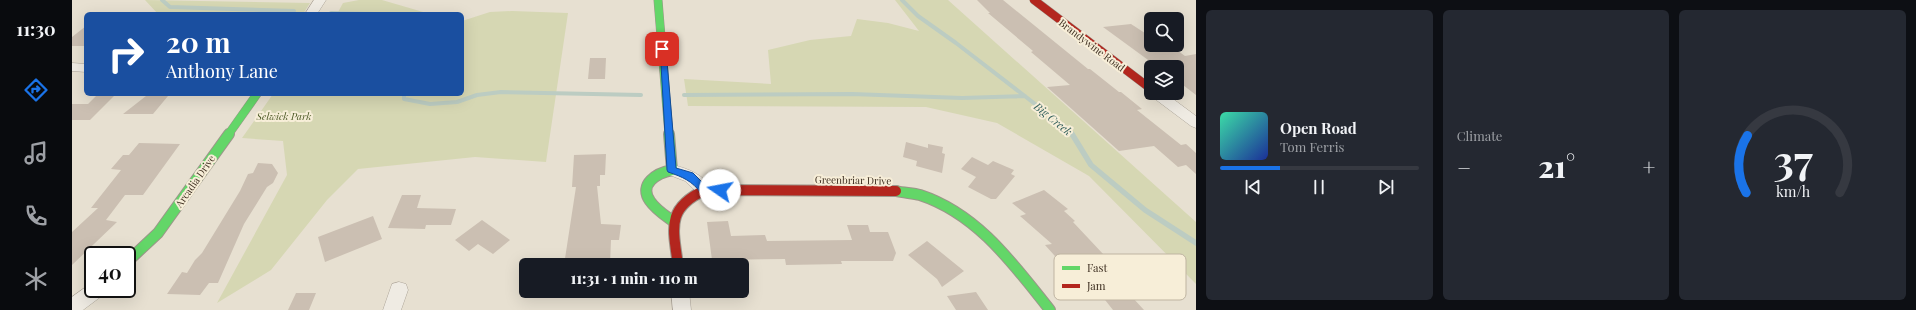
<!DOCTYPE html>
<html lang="en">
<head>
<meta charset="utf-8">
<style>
	:root { --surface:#171b24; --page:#242831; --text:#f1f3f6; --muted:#9ea1a6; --line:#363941; --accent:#1a73e8 }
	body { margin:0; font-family:"Playfair Display",serif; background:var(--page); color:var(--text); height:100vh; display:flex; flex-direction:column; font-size:15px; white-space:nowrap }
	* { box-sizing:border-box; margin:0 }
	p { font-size:13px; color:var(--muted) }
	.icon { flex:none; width:22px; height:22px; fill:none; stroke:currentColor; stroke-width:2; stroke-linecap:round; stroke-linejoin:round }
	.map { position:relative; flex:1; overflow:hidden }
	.details { display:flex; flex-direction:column; gap:10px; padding:10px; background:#0d0f14; width:720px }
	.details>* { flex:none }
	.top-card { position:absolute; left:12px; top:12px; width:380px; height:84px; border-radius:6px; box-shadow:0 4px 16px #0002; background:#1a4fa0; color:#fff; overflow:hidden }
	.fabs { position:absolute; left:1072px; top:12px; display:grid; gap:8px }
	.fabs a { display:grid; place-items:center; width:40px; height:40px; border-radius:6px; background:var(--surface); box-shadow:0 4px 16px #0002; font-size:20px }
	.speed { position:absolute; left:12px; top:246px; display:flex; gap:8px; font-size:20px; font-weight:700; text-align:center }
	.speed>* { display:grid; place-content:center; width:52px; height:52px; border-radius:50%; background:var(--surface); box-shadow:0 4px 16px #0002; line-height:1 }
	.speed .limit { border:2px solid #111; border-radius:6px; background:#fff; color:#111 }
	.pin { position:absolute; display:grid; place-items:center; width:34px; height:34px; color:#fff; margin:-17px; border-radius:8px; box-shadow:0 2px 6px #0006 }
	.me { position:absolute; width:44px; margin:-22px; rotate:282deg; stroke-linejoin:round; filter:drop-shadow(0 0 3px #0008) }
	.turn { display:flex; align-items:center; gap:14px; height:84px; padding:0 16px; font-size:18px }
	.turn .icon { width:52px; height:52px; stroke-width:2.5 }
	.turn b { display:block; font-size:28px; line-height:34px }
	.big { font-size:30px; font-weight:800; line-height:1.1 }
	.details .tile { flex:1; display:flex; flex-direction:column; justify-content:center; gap:6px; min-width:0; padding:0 14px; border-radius:6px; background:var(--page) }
	.details .dial { align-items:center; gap:0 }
	.dial svg { height:104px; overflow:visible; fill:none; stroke:var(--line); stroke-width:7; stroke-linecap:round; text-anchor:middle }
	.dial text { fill:var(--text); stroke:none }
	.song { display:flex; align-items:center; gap:12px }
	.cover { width:48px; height:48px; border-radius:6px; background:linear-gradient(135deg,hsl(160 70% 55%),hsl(230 70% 35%)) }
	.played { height:4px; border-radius:2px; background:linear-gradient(90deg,var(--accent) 30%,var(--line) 30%) }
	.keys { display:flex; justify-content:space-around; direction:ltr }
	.heat { display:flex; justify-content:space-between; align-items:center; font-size:22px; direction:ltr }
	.details .tiles { flex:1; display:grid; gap:10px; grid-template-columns:repeat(3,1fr) }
	.trip { position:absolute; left:447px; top:258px; width:230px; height:40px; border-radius:6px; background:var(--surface); box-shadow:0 4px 16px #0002; font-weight:800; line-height:40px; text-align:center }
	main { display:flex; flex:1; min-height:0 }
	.tab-bar { display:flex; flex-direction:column; width:72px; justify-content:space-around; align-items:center; background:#090b0e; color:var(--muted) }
	.tab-bar .icon { width:28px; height:28px }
	.tab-bar .current { color:var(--accent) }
	.tab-bar b { font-size:18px; color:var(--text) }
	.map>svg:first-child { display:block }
	.green { fill:#d6d7b3 }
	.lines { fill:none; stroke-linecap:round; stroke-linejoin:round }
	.stream-far1 { stroke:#bcccc2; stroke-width:4 }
	.stream { stroke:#bcccc2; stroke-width:5.5 }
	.building { fill:#cbbfb2 }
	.street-casing { stroke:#ada599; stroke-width:1 }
	.fast-far1-casing { stroke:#9c958a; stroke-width:9 }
	.fast-casing { stroke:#9c958a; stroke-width:12 }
	.jam-far1-casing { stroke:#9c958a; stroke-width:9 }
	.jam-casing { stroke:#9c958a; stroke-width:12 }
	.street { fill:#efebe3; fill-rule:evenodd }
	.fast-far1 { stroke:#63d668; stroke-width:8 }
	.fast { stroke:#63d668; stroke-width:10 }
	.jam-far1 { stroke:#b3261e; stroke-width:8 }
	.jam { stroke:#b3261e; stroke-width:10 }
	.route { fill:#1a73e8; stroke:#114b97 }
	.labels { text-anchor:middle; stroke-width:4; stroke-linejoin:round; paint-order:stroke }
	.street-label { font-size:10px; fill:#3d2e20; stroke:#f7eed8 }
	.park-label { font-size:10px; font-style:italic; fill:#4d5a26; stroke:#f7eed8 }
	.water-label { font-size:11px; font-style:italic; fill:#2f5d5a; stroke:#f7eed8 }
	.key { fill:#f7eed8; stroke:#bfb4a1; stroke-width:1 }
	.key-label { font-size:11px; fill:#3d2e20 }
</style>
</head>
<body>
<main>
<nav class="tab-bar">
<b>11:30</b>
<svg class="icon current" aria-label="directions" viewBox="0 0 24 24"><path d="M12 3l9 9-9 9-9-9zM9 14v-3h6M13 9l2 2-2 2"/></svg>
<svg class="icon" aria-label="music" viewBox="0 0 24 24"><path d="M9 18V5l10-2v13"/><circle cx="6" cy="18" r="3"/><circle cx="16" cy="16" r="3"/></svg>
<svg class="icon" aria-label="phone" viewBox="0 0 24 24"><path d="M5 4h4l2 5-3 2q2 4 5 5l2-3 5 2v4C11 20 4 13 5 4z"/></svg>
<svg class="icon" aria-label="climate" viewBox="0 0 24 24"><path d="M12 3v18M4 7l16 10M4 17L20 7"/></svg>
</nav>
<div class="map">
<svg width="1124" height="310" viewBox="0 0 1124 310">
	<rect width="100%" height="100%" fill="#e7e0d1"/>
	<path class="green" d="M73,0L238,3L231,14H86Z
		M287,0H310L358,14H265L271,3Z
		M823,0H876L1124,222V284L1017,176L925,123L854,107L616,106L612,79L699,84L696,50L738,40L779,36L785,19L816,23L847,31Z
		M440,11L496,13L474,162L403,157L286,169L255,200L199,270L145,303L215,175L211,141L170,138L201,94H390V21L418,12Z"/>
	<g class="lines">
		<path class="stream-far1" d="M90,0L98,7L222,11
			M830,0L846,16L884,43L998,131L1000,135
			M259,13L302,14
			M332,94V99L358,104L385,102L405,95L429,92L569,95
			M612,95L780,94L890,98L953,96"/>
		<path class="stream" d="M1000,134L1019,165L1073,210L1124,243"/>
	</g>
	<path class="building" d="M905,0H931L1016,69H1018L1047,92H1049L1070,109L1065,110L1109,145L1114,144L1124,153V174L1114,165L1106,167L1082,146L1047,151L975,87L998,85L959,52L961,51L916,13H918Z
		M1059,24L1079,37V45H1098L1113,56L1124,54V95L1111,85L1105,86V62L1083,65L1031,27Z
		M14,26V46H0V37Z
		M518,58H534L533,79H516Z
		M25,95H43L18,120H0V104H16Z
		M74,96H96L81,114H51Z
		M834,142L856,148V144L871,147L870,153L873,154L870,173L844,166L845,161L831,157Z
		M67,143L108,144L71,195H53L34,220L45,222L0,265V232L26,208H19L49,170L39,169L51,155H57Z
		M534,154L533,175H528V186H525L529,224L549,225L547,240H539L538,265H492L504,187H500L502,155Z
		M900,157L916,165L921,161L942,170L939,174L943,176L924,199H919L896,187L904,177L889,169Z
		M186,163L200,164L206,173L201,183L195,187L172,224L146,283H137L128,295L95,294L110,272L115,273L123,260L130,253L168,191L176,174L181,173Z
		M972,190L996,209L992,211L1003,221L1001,222L1048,272L1039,274L1072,310H1041L1022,286H1030L1009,261L991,265L973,245L980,244L948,216L954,214L940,203Z
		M330,195H349L345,208L384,209L379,225H354L353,229L316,228Z
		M301,216L310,239L253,262L246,237Z
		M410,220L438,240L421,254L406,244L397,251L383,240Z
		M656,221L659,236L693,235L695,241L780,240L775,225H796L798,232H816L824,253L821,261H769L770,264L714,265L713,259L640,260L635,222Z
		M855,241L892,271L870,287L865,279L836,255Z
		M904,292L916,310H884L875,296Z
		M224,293H244L237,310H216Z"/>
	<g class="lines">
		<g class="street-casing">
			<path id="street" d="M242,0H254L245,14H233Z
				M0,63L14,64V72L0,71Z
				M1079,90V93H1093L1124,116V128L1119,126L1079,96L1077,93Z
				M600,165C616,168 632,175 641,190L639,194L633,196L627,194L613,181L595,174L592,170L595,166Z
				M21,282V289H33L31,295L11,310H0V297Z
				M327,282L334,284L336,290L329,310H311L320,284Z
				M599,291H617L619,310H601Z"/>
		</g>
		<g class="fast-far1-casing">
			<path id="fast-far1" d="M586,0L597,135
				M156,135L185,94"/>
		</g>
		<g class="fast-casing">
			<path id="fast" d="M597,134L600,170C585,173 566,184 578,201C584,210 594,216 602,222
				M824,191C832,193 841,193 848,195C906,214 942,265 978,310
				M55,262L86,233L157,134"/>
		</g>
		<g class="jam-far1-casing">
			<path id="jam-far1" d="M962,0L1079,89"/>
		</g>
		<g class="jam-casing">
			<path id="jam" d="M606,265C601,228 594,208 633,190L824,191"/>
		</g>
		<use href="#street" class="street"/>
		<use href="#fast-far1" class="fast-far1"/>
		<use href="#fast" class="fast"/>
		<use href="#jam-far1" class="jam-far1"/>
		<use href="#jam" class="jam"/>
	</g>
	<path class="route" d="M588,47L594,49L604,168L621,173L635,187L651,188L653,190L651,193H629C620,181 611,177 596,172L595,170Z"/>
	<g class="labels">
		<g class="street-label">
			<text transform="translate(1020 45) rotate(37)" y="4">Brandywine Road</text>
			<text transform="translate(781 180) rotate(1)" y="4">Greenbriar Drive</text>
			<text transform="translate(123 181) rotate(-55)" y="4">Arcadia Drive</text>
		</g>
		<g class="park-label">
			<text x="212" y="120">Selwick Park</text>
		</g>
		<g class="water-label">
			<text transform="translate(981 119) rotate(39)" y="4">Big Creek</text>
		</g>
	</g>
	<rect x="982" y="254" width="132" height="46" rx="6" class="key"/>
	<rect x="990" y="266" width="18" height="4" fill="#63d668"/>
	<rect x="990" y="284" width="18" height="4" fill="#b3261e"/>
	<g class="key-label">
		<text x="1015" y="272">Fast</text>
		<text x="1015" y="290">Jam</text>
	</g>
</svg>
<div class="fabs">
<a><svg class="icon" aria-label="search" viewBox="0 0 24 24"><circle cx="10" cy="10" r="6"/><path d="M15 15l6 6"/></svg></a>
<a><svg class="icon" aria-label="layers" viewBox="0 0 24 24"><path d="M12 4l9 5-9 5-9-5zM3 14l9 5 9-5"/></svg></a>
</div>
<div class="speed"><div class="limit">40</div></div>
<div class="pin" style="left:590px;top:49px;background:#d93025"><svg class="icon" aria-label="arrive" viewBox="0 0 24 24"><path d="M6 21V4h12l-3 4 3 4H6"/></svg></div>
<svg class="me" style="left:648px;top:190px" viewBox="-20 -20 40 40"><circle r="19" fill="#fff"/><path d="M0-13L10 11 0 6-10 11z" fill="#1a73e8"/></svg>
<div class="trip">11:31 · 1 min · 110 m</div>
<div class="top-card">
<div class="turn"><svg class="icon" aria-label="right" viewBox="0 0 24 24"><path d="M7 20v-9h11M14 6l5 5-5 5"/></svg><div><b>20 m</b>Anthony Lane</div></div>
</div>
</div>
<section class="details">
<div class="tiles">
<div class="tile">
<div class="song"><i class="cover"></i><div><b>Open Road</b><p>Tom Ferris</p></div></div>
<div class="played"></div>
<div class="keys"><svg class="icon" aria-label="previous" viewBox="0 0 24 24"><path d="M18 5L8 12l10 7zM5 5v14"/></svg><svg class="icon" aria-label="pause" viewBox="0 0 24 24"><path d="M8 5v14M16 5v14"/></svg><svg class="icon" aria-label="next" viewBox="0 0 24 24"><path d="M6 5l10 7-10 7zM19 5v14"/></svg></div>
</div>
<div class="tile"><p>Climate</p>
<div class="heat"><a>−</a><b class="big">21°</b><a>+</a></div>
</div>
<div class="tile dial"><svg viewBox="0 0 100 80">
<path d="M14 69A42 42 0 1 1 86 69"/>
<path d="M14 69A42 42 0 0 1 15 25" stroke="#1a73e8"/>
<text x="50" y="56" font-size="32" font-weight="700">37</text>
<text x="50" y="72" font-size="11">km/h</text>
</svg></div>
</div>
</section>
</main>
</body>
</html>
